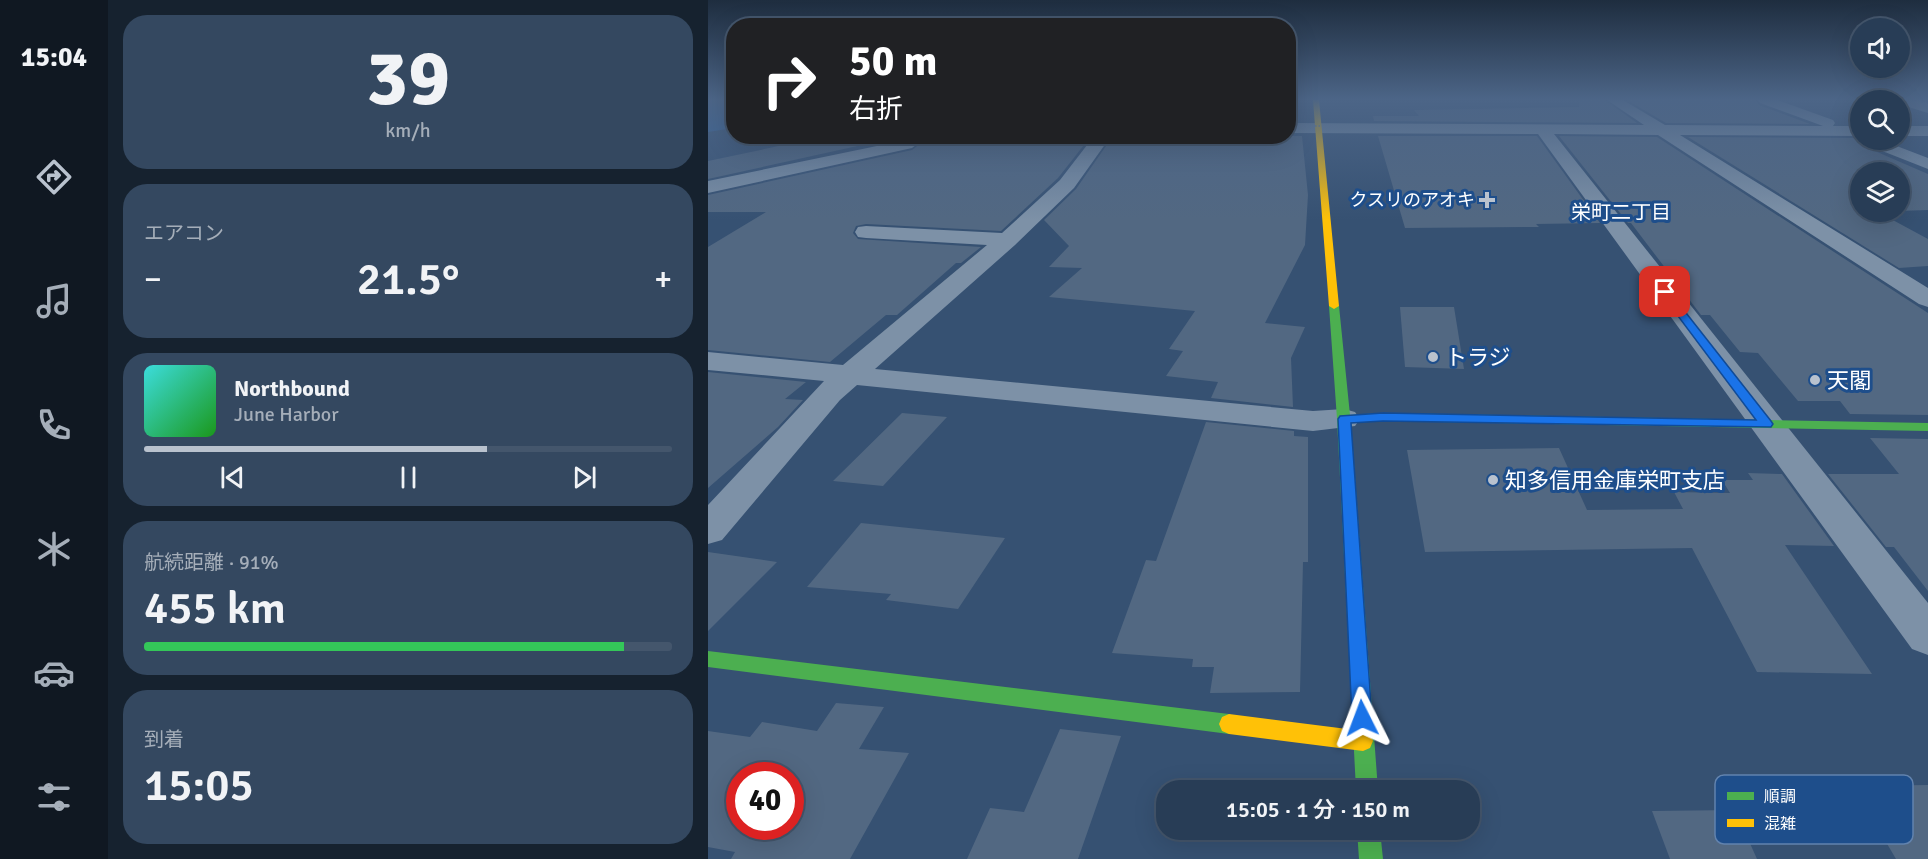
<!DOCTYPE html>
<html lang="ja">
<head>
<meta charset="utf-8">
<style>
	:root { --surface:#283d56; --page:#344860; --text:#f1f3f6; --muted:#a5aeb9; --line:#44566c; --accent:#b9c2ce }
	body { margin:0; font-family:Signika,"Noto Sans JP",sans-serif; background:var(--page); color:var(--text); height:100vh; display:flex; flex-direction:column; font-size:22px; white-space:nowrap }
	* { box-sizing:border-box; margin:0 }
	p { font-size:20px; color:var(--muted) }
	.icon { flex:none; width:33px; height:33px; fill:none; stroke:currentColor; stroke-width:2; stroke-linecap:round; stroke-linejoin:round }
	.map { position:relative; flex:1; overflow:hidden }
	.sheet { display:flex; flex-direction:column; gap:15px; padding:15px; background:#16222f; width:600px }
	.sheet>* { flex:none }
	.guide { position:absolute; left:18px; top:18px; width:570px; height:126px; border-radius:24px; box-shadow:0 6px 24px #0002,0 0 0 2px var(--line); background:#202124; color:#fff; overflow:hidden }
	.tools { position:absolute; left:1142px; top:18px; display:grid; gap:12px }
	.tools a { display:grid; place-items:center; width:60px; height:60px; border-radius:50%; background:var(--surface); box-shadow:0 6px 24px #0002,0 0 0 2px var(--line); font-size:30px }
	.speed { position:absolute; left:18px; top:762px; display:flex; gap:12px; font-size:30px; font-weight:700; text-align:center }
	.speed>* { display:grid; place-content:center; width:78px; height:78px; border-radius:50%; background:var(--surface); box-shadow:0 6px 24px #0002,0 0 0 2px var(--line); line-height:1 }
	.speed .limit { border:9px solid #d22; background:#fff; color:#111 }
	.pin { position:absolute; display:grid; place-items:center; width:51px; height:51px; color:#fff; margin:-26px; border-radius:12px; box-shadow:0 3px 9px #0006 }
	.me { position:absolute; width:66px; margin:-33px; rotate:357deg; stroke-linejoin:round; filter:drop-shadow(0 0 4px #0008) }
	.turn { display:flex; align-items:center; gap:21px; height:126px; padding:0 24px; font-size:27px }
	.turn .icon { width:78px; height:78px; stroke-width:2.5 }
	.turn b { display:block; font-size:42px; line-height:51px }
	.big { font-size:45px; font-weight:600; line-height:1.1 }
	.sheet .card { flex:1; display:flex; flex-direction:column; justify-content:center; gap:9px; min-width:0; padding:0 21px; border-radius:24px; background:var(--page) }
	.sheet .dial { align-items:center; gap:0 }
	.dial b { font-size:78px; line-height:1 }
	.song { display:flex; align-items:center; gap:18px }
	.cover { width:72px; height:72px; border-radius:9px; background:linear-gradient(135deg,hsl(180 70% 55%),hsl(120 70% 35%)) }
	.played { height:6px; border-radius:3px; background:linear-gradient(90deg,var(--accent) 65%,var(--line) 65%) }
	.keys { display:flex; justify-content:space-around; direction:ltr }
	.heat { display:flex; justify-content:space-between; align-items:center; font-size:33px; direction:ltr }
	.charge { height:9px; border-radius:4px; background:linear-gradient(90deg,#34c759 91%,var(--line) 0) }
	.trip { position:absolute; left:448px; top:780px; width:324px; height:60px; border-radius:24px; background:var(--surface); box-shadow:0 6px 24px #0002,0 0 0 2px var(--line); font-weight:600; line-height:60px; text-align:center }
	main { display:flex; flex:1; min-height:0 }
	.tabs { display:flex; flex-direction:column; width:108px; justify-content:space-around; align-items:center; background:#101822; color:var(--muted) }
	.tabs .icon { width:42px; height:42px }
	.tabs .current { color:var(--accent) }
	.tabs b { font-size:27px; color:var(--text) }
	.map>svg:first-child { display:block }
	.green { fill:#3265a1 }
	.building { fill:#526882; fill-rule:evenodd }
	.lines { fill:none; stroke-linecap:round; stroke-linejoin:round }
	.street { fill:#7d91a7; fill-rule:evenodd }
	.fast { fill:#4caf50; fill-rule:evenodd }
	.slow { fill:#ffc107; fill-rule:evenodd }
	.rail { stroke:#7e91a5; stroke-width:2; stroke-dasharray:5 2; stroke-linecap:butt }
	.path-bridge { stroke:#7d91a7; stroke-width:1.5; stroke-dasharray:1.5 2; stroke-linecap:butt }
	.route { fill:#1a73e8; stroke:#114b97; stroke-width:1.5 }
	.poi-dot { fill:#b9c2ce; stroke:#1e4e8b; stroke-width:2 }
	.labels { text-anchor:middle; stroke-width:6; stroke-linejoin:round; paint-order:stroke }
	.far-poi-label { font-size:18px; fill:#fff; stroke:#1e4e8b; text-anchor:end }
	.far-neighbourhood-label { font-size:20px; fill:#fff; stroke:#1e4e8b }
	.poi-label { font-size:22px; fill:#fff; stroke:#1e4e8b; text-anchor:start }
	.key { fill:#1e4e8b; stroke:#6283ae; stroke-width:1.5 }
	.key-label { font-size:16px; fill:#fff }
</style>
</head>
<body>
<main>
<nav class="tabs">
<b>15:04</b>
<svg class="icon current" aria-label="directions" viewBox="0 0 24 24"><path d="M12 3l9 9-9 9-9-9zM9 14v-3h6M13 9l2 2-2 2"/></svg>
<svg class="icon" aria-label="music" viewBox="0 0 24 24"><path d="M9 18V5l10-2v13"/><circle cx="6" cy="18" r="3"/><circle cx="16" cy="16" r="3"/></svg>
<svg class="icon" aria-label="phone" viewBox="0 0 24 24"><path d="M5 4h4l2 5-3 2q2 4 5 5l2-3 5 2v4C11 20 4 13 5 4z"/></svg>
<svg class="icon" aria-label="climate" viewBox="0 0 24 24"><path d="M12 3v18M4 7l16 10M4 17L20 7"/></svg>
<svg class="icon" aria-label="car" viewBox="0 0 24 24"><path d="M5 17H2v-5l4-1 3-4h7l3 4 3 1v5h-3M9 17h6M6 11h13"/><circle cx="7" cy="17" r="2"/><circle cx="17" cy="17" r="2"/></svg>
<svg class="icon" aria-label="filters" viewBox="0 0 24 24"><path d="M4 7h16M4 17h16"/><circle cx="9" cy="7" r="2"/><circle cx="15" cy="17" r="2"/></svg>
</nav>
<section class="sheet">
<div class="card dial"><b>39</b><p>km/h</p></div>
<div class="card"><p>エアコン</p>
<div class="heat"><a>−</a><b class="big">21.5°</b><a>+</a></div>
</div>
<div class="card">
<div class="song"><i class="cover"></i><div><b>Northbound</b><p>June Harbor</p></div></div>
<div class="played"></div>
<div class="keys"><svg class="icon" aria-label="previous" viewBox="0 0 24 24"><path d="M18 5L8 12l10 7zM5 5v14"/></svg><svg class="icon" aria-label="pause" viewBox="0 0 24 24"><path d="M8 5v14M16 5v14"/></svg><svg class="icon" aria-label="next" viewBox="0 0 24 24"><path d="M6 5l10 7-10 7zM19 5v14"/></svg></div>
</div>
<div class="card"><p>航続距離 · 91%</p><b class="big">455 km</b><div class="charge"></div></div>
<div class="card"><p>到着</p><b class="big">15:05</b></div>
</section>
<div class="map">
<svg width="1220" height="859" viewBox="0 0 1220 859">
	<rect width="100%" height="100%" fill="#365172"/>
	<path class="green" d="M0,100H25V128L0,132Z"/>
	<path class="building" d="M872,100H897L929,123L666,121L665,116H711L706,110L871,107Z
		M919,100H1048L1051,105L1102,124L958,123Z
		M118,136H195L0,179V161Z
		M222,136H383L350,178L293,231L158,224L148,226L145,233L150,239L273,247L253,263H248L189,315H178L122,362L0,350V247L58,212H0V195L204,150Z
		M405,136L531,140L532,136H594L600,195L597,245L557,323L597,327L583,358L585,407L503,398L510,382L458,376L475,351L461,349L487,311L341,297L374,268L341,267L361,246L336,220L368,189Z
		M670,136H829L892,223L828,224L831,227L697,228Z
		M851,136L949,137L1220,313V415L1142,414L1132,401H1090L1050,353L1032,352L1002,315H993L923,223H920Z
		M980,137L1147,138L1153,145L1220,174V210L1191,211V172H1152V212H1186H1170L1220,239V266L1191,268Z
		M692,307H746L756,369L697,367Z
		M0,372L98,382L77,399L95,400L70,427L0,488Z
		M194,413L239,417L175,486L125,481Z
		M498,422L586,431V436L600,437V562H595L592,692L502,693L506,667H484L485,659L404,653L438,560L448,561Z
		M1162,438L1220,439V591L1186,547H1178L1120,474H1191Z
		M851,448L879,510L975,509L966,492L1022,493L1014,480H1045L1040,473L1074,474L1126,546L1077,545L1164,674L1049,672L984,548L717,552L699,450Z
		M153,523L297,538L250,609L178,600L183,594L99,587Z
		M0,552L69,562L0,631Z
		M128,703L176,707L151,749L201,753L142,859H23L27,852L0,847V731L42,737L54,722L109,731ZM32,776H82V826H32Z
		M352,729L413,736L370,859H259L282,808L316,812Z
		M1220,785V859H1188L1145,786Z
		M1027,810L1049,859H962L944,811Z"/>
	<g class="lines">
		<path class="street" d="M899,100H915L957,125L1115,126L1052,103L1050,100H1069L1125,120L1127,123L1125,126H1152V136L972,135L1220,288V307L1211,304L950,135L846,134L1220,603V655L1204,649L830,134L580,133V123L936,125Z
			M1185,100H1205L1220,104V113L1191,104V100Z
			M1191,126H1220V136H1191Z
			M200,136H220L204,148L0,193V181L193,141Z
			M386,136H403L366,188L307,245L167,369L605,411L636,409L647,412L652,419L647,426L605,431L149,385L132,400L14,540L0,544V505L116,381L0,370V352L135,365L279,245L158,238L150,237L147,232L150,227L158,226L294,233L352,180Z
			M1152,140H1173L1220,158V169L1154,143Z"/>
		<path class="fast" d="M626,303L631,306L642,415L675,413L1220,423V431L675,421L643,423L670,790H648L629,419L621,306Z
			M0,651L521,714L528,717L531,724L528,731L521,734L0,667Z
			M649,830H672L675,859H651Z"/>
		<path class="slow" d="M605,100H611L631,306L626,309L621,306Z
			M521,714L655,731L662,734L665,741L662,748L655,751L521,734L514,731L511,724L514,717Z"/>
		<path class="rail" d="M1208,100L1220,104"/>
		<path class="path-bridge" d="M593,126H625"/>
	</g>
	<linearGradient id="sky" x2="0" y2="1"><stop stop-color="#1e2d3f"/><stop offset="0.45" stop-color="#4c6587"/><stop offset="1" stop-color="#4c6587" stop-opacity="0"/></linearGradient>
	<rect width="1220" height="220" fill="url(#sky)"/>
	<path class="route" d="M957,289L960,290L1063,421L1065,424L1063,427L675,421L643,423L664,718L661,725L654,728L647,725L644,718L630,419L632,416L675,413L1048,420L952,292Z"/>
	<g class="poi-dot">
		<path d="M776 191h6v6h6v6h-6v6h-6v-6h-6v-6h6z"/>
		<circle cx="725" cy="357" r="6"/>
		<circle cx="1107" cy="380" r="6"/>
		<circle cx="785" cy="480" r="6"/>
	</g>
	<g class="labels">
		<g class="far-poi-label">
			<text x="767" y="206">クスリのアオキ</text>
		</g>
		<g class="far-neighbourhood-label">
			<text x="913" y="219">栄町二丁目</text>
		</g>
		<g class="poi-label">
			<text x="737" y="365">トラジ</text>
			<text x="1119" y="388">天閣</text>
			<text x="797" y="488">知多信用金庫栄町支店</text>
		</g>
	</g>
	<rect x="1007" y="775" width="198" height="69" rx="9" class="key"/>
	<rect x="1019" y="792" width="27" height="8" fill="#4caf50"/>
	<rect x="1019" y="819" width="27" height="8" fill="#ffc107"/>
	<g class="key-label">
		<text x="1056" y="802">順調</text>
		<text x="1056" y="829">混雑</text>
	</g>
</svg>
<div class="tools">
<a><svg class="icon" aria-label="sound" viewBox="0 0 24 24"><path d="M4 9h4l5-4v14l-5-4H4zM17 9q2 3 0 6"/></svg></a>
<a><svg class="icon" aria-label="search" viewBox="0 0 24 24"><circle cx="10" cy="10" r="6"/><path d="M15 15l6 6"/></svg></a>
<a><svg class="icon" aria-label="layers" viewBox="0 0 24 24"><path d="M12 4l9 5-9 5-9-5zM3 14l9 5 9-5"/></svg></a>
</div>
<div class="speed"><div class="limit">40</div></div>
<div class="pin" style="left:957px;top:292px;background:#d93025"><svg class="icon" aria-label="arrive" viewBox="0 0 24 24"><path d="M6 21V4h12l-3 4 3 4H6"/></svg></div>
<svg class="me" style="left:654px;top:718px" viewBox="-20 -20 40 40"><path d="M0-17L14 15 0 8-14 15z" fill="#1a73e8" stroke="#fff" stroke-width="4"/></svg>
<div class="trip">15:05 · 1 分 · 150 m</div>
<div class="guide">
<div class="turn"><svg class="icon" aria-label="right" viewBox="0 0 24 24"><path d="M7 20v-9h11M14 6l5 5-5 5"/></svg><div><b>50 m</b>右折</div></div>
</div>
</div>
</main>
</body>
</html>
